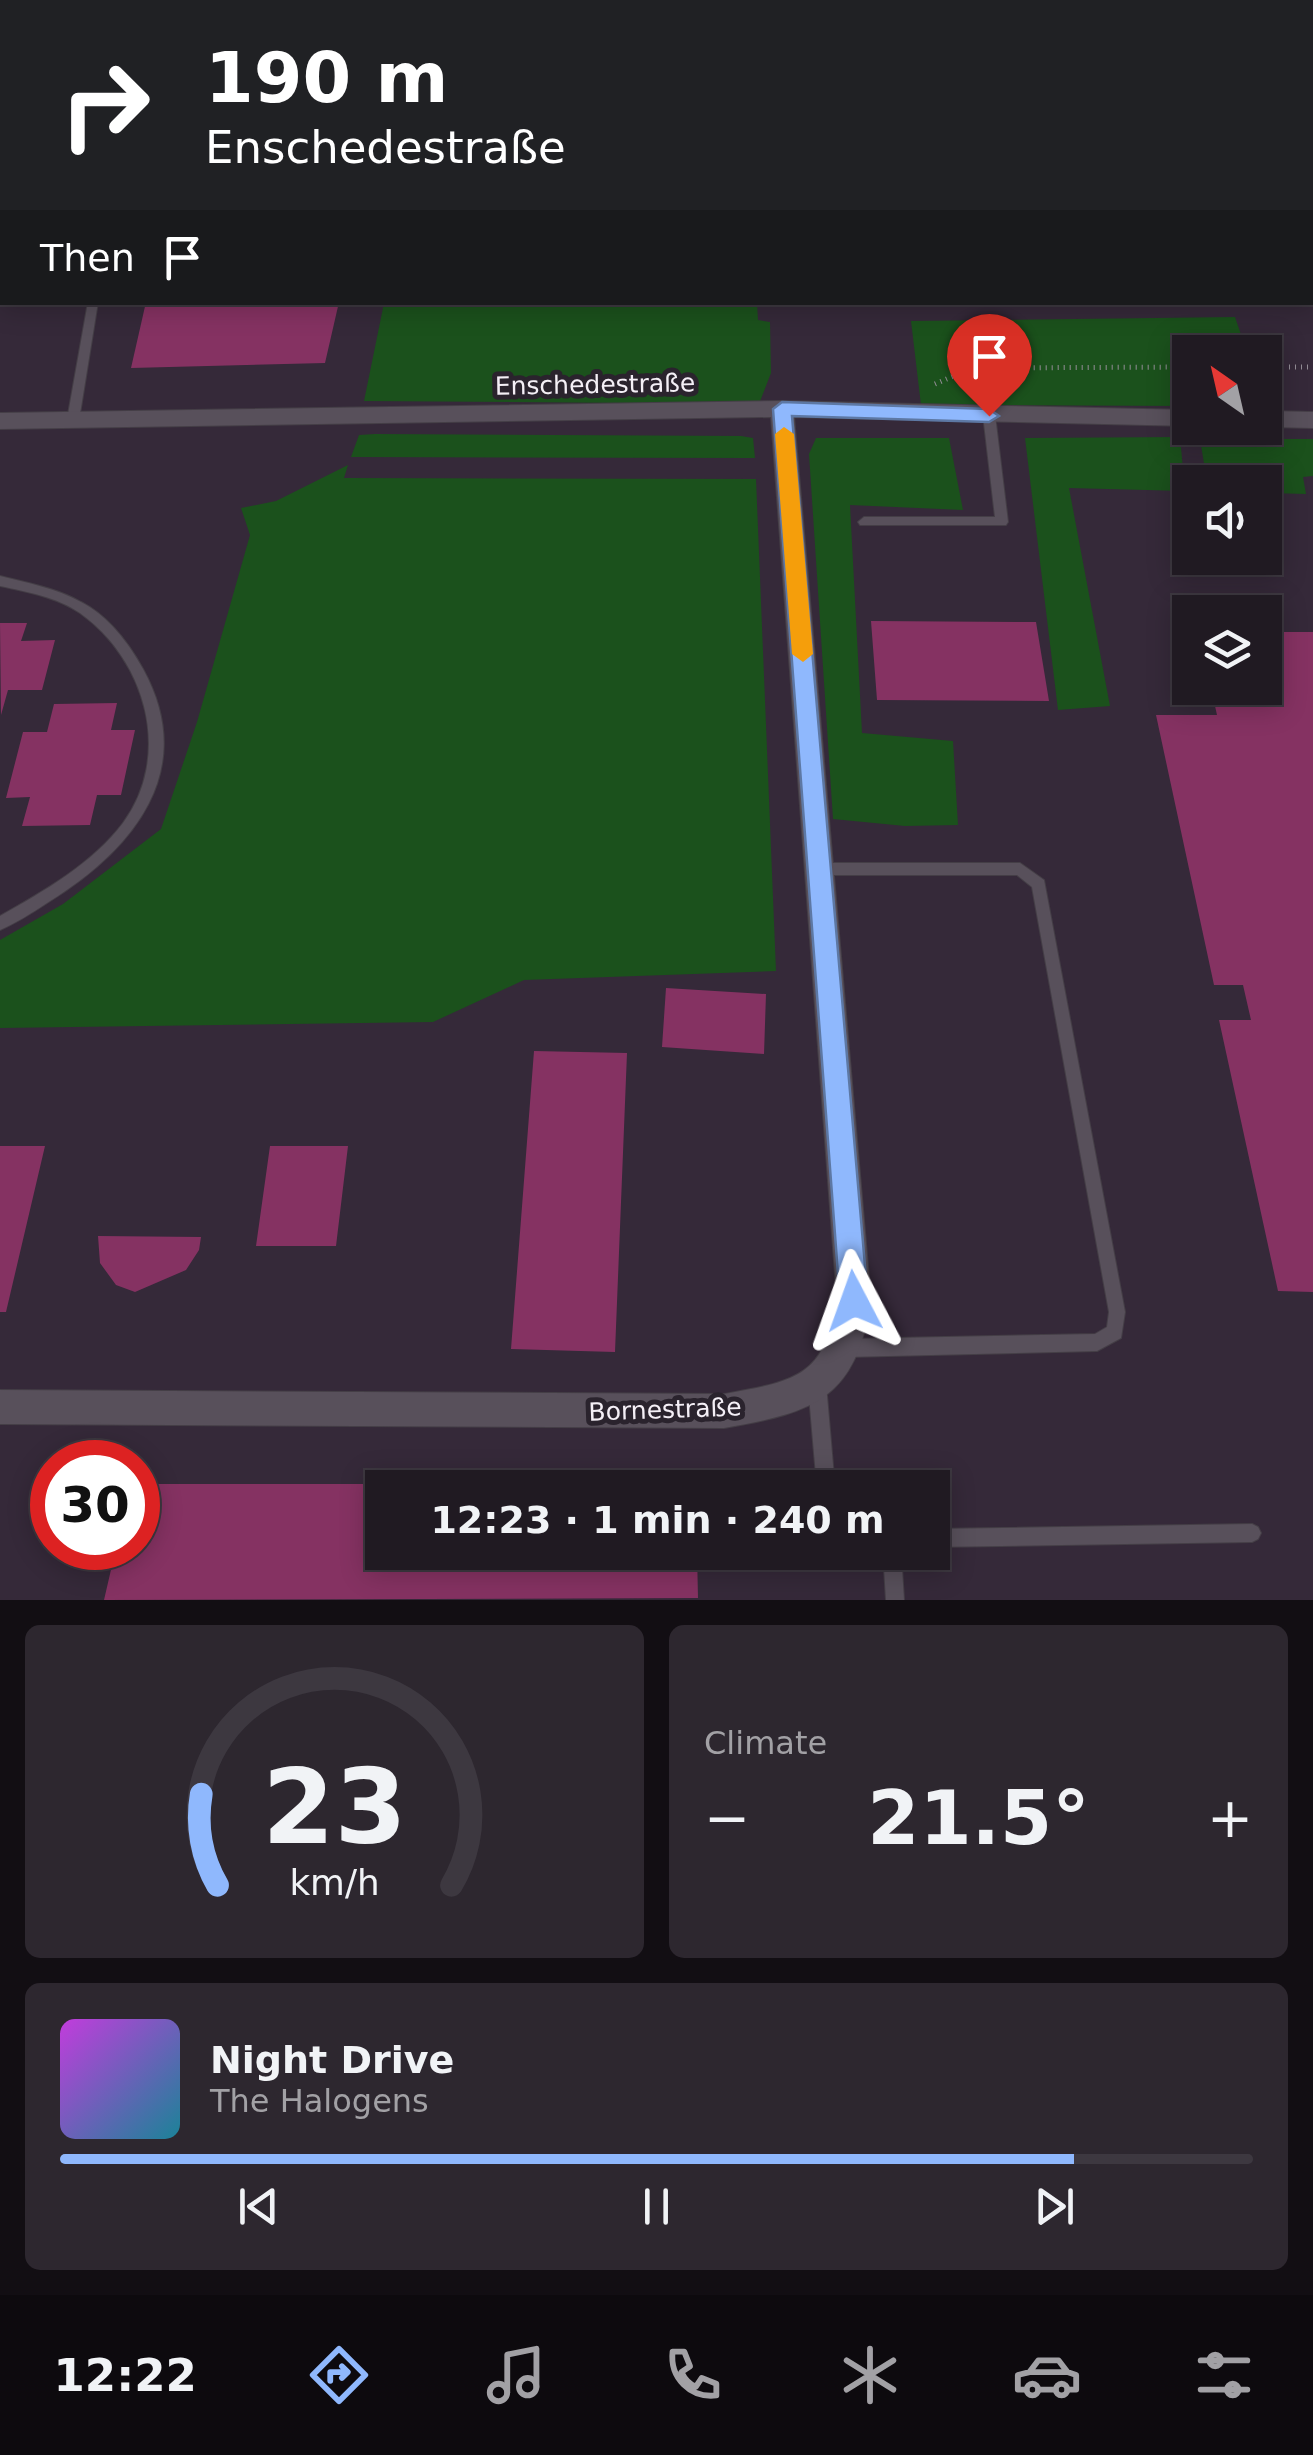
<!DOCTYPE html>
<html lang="en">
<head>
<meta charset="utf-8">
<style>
	:root { --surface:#201a22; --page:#2d272f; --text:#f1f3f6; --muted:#a2a1a5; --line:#3d3840; --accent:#8fb8fd }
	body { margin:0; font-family:"DejaVu Sans",sans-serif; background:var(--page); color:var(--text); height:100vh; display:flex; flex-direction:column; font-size:38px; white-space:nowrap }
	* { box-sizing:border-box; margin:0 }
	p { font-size:32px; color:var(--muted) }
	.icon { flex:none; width:55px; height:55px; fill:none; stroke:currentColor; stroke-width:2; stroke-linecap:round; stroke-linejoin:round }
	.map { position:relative; height:1600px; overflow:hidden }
	.side { display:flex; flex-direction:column; gap:25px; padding:25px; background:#120e13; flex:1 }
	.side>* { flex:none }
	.hud { position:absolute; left:0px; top:0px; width:1315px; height:305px; box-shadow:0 5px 25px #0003,0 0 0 2px var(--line); background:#202124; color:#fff; overflow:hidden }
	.needle { width:65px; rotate:326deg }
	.tools { position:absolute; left:1172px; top:335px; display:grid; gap:20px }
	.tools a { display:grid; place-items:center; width:110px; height:110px; border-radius:0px; background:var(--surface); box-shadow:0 5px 25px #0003,0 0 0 2px var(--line); font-size:50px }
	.speed { position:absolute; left:30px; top:1440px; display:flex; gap:20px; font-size:50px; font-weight:700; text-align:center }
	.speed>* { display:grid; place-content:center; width:130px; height:130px; border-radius:50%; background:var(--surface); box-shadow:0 5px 25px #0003,0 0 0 2px var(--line); line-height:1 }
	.speed .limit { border:15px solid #d22; background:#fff; color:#111 }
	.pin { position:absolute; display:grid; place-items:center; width:85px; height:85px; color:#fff; margin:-102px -42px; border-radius:50% 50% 50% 0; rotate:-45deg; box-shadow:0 0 10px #0007 }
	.pin .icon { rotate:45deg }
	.me { position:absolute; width:110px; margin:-55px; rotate:356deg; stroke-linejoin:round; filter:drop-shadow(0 0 8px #0008) }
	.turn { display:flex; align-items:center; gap:35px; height:210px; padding:0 40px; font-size:45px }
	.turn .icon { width:130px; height:130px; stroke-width:2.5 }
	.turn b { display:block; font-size:70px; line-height:85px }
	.then { display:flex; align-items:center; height:95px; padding:0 40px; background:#0003; gap:20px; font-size:38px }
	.big { font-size:75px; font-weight:700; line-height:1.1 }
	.side .card { flex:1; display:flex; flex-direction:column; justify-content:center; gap:15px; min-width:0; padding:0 35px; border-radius:15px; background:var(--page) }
	.side .dial { align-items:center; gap:0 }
	.dial svg { height:260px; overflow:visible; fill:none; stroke:var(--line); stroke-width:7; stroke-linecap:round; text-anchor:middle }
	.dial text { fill:var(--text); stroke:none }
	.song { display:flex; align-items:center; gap:30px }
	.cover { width:120px; height:120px; border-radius:15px; background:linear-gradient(135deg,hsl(290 70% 55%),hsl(190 70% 35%)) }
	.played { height:10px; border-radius:5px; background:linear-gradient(90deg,var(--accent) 85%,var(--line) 85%) }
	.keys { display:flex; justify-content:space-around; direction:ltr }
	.heat { display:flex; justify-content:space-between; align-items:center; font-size:55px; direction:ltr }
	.side .tiles { flex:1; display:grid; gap:25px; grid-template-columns:1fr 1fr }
	.card:last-child { grid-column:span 2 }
	.trip { position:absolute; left:365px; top:1470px; width:585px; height:100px; border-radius:0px; background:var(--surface); box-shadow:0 5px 25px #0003,0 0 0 2px var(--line); font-weight:700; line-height:100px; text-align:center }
	.dock { display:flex; height:160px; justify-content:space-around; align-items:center; background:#0d0a0e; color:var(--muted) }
	.dock .icon { width:70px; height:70px }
	.dock .current { color:var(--accent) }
	.dock b { font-size:45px; color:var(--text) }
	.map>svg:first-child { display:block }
	.built { fill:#352939; fill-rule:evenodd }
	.green { fill:#1b511c }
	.building { fill:#853262 }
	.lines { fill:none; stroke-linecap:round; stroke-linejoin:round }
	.lane-casing { stroke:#443e46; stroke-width:2 }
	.street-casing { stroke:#443e46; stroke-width:2 }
	.path { stroke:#938d96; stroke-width:5; stroke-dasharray:1 5; stroke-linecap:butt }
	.lane { fill:#58505b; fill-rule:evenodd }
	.street { fill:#58505b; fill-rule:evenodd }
	.route { fill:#8fb8fd; stroke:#5d78a4; stroke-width:2.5 }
	.slow { fill:#f59e0b }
	.labels { text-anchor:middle; stroke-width:10; stroke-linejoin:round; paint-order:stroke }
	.street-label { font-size:25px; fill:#f4eff6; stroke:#2a232d }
</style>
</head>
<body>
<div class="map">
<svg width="1313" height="1600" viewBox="0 0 1313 1600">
	<rect width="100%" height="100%" fill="#2a232d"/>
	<path class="built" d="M0,33L2,302H1312L1313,37V1600H0ZM1190,352H1265V428H1190ZM1190,482H1265V558H1190ZM1190,612H1265V688H1190ZM52,1462H138V1548H52ZM382,1488H932V1552H382Z"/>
	<path class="green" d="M288,0H1313V1L19,2Z
		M384,303H757L758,320L770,322L771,373L759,404L364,401Z
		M1235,317L1247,352H1190V406L921,405L911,321Z
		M375,434L741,436L753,438L755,458L351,457L359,435Z
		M1180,437L1185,491L1069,488L1110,706L1058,710L1025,438Z
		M816,438H949L963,510L850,505L862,733L953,741L958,825L905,826L833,819L809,454Z
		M1200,439H1313V476L1303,477L1306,494L1265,493V482H1207Z
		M348,465L344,478L756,479L776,971L524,980L433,1022L0,1028V940L63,904L161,829L197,722L250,535L241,508L276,501Z"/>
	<path class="building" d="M146,302H339L325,363L131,368Z
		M871,621L1036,622L1049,701L877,700Z
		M0,623H27L21,641L55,640L42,690H8L1,715Z
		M1265,632H1313V1292L1278,1291L1219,1020H1251L1243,985H1214L1156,715H1217L1211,688H1265Z
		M117,703L111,730H135L121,795H97L90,825L22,826L30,797L6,798L23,732H47L54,704Z
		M666,988L766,994L764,1054L662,1047Z
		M534,1051L627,1053L615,1352L511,1349Z
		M0,1146H45L6,1312H0Z
		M270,1146H348L336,1246H256Z
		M98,1236L201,1237L199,1250L186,1270L135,1292L116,1285L100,1263Z
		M483,1469H696V1488H482Z
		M138,1484H382V1552H697L698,1598L104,1600L116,1548H138Z"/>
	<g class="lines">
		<g class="lane-casing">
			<path id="lane" d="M88,302H98L79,420L73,424L67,420Z
				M989,411L995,415L1008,522L1006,525H860L858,522L864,517H995L983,415Z
				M0,576C27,583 56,588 81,602C108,616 128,642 143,669C199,771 133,850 47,903C32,913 16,923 0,930V916C44,891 92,864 123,823C173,755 146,660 80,613C57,597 27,592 0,586Z
				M821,863H1020L1044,880L1125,1312L1121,1338L1097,1351L846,1357L840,1354L837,1348L840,1342L846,1339L1095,1334L1107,1327L1109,1312L1032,887L1017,875H821L816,873L814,869L816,865Z
				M817,1375L823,1378L826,1384L835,1488H817L808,1384L811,1378Z
				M1252,1524L1258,1527L1261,1533L1258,1539L1252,1542L932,1547V1529Z
				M883,1552H901L904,1600H886Z"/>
		</g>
		<g class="street-casing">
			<path id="street" d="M782,401L1190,410V426L794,417L871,1301C855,1399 816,1412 724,1428L0,1424V1390L724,1394C795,1381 824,1378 837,1301L771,417L0,429V413Z
				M1265,411L1313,412V428L1265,427Z"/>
		</g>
		<path class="path" d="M1265,367H1313
			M935,384L972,368L1190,367"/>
		<use href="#lane" class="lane"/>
		<use href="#street" class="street"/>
	</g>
	<path class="route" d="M782,402L989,409L999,416L989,422L792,416L868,1301L864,1311L854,1315L844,1311L840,1301L773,409Z"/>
	<path class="slow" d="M784,427L794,434L813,654L803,662L792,654L775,434Z"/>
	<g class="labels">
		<g class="street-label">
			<text transform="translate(595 384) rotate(-1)" y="9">Enschedestraße</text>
			<text transform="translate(665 1409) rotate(-2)" y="9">Bornestraße</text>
		</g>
	</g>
</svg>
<div class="tools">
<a><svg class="needle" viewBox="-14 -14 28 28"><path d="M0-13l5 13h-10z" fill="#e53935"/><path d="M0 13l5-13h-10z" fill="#a2a1a5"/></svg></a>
<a><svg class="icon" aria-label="sound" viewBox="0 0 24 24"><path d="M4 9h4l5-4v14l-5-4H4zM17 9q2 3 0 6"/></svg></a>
<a><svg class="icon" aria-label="layers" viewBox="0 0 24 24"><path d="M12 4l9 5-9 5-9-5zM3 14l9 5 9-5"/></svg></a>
</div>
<div class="speed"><div class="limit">30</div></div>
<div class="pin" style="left:989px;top:416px;background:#d93025"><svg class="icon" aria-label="arrive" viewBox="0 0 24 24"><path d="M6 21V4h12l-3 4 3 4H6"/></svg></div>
<svg class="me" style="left:854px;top:1301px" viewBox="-20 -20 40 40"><path d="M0-17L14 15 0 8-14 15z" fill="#8fb8fd" stroke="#fff" stroke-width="4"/></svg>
<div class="trip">12:23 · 1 min · 240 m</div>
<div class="hud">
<div class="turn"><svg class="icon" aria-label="right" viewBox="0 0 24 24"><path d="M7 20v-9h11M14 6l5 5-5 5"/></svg><div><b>190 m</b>Enschedestraße</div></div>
<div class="then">Then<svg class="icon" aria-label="arrive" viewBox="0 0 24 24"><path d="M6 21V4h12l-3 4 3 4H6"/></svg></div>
</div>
</div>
<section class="side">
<div class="tiles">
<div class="card dial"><svg viewBox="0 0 100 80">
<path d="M14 69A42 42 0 1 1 86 69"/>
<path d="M14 69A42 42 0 0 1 9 41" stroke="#8fb8fd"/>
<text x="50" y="56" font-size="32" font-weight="700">23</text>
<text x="50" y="72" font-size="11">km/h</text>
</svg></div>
<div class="card"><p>Climate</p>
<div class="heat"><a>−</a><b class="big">21.5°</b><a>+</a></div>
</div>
<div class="card">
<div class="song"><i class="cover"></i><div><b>Night Drive</b><p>The Halogens</p></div></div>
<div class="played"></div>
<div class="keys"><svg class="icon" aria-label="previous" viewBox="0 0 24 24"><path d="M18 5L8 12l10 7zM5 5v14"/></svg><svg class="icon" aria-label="pause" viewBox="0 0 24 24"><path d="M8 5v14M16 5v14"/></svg><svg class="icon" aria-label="next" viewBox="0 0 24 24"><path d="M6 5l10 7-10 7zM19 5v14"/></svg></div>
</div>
</div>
</section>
<nav class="dock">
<b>12:22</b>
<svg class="icon current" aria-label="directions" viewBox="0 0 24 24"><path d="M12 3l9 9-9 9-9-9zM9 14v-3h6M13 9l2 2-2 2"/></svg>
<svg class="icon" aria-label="music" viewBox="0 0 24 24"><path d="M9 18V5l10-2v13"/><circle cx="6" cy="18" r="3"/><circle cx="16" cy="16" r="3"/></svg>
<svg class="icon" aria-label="phone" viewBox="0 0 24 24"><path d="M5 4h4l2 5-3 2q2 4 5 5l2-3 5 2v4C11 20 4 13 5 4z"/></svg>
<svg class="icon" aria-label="climate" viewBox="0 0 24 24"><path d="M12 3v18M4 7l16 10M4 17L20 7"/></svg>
<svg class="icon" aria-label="car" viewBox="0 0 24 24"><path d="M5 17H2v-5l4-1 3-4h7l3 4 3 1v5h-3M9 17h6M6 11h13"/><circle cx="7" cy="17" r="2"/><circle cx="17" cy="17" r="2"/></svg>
<svg class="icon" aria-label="filters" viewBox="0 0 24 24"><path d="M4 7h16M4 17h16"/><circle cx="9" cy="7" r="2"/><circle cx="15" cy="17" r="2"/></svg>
</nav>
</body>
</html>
